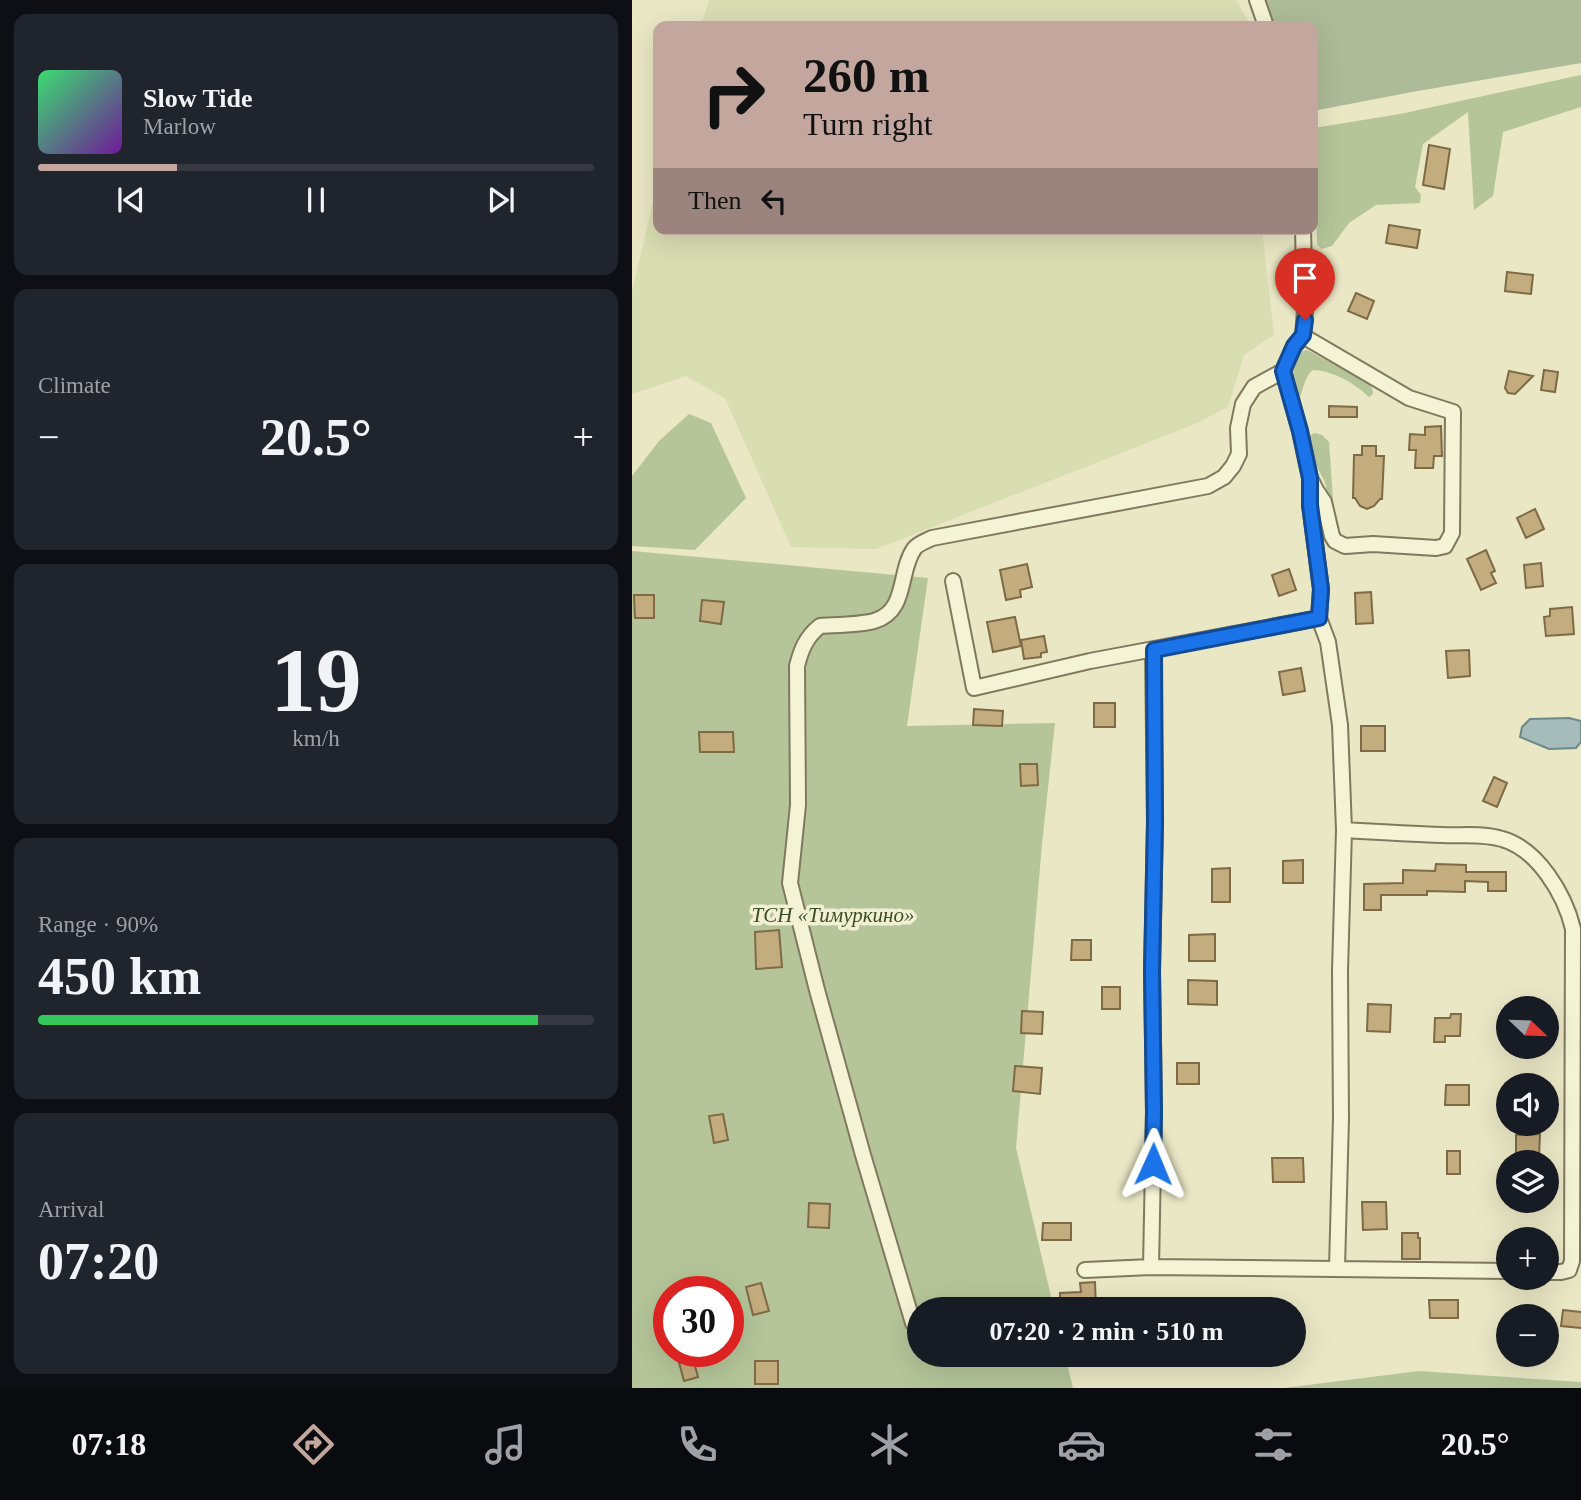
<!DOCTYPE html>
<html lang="en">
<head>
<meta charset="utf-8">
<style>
	:root { --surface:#171b24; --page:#20242c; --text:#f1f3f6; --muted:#9ea1a6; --line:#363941; --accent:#c3a69e }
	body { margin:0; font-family:Georgia,serif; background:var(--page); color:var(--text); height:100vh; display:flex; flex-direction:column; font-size:26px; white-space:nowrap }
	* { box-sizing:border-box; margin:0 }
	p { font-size:23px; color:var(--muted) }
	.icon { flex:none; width:38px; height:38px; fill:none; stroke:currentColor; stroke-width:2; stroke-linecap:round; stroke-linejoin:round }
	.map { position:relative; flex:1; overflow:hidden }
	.sheet { display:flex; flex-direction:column; gap:14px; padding:14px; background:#0d0f14; width:632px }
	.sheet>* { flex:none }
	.top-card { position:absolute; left:21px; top:21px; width:665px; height:214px; border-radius:14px; box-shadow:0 7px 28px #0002; background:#c3a69e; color:#111; overflow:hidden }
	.needle { width:46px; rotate:113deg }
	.fabs { position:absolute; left:864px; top:996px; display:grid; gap:14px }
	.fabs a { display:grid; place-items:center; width:63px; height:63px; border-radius:50%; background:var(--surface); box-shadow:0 7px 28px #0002; font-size:35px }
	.speed { position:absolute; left:21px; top:1276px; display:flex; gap:14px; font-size:35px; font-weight:700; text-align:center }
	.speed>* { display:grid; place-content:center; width:91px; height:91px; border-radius:50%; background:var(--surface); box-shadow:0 7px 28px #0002; line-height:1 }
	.speed .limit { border:10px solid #d22; background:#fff; color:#111 }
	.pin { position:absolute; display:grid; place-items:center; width:60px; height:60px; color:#fff; margin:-72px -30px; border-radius:50% 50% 50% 0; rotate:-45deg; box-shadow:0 0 7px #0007 }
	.pin .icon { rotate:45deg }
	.me { position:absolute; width:77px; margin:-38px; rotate:1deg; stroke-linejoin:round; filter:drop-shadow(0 0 5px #0008) }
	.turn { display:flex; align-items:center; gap:24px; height:147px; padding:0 35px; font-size:32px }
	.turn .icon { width:91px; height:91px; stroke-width:2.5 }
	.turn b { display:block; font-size:49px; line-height:60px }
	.then { display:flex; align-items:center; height:66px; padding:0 35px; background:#0003; gap:14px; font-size:26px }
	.big { font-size:52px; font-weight:700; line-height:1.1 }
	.sheet .tile { flex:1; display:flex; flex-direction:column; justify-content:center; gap:10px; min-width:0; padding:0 24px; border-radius:14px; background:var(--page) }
	.sheet .dial { align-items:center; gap:0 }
	.dial b { font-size:91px; line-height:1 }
	.song { display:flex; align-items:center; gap:21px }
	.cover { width:84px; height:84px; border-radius:10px; background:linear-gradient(135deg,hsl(140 70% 55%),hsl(280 70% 35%)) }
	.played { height:7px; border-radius:4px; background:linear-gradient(90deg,var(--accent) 25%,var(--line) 25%) }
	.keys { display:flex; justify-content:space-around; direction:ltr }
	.heat { display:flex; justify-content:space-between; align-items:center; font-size:38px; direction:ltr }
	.charge { height:10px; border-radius:5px; background:linear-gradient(90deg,#34c759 90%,var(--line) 0) }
	.trip { position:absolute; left:275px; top:1297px; width:399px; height:70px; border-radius:35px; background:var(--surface); box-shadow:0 7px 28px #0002; font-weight:700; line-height:70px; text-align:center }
	.tabs { display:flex; height:112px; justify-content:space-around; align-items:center; background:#090b0e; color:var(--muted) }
	.tabs .icon { width:49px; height:49px }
	.tabs .current { color:var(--accent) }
	.tabs b { font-size:32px; color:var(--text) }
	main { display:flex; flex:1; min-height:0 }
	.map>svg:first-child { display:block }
	.farmland { fill:#d9ddb2 }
	.green { fill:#b5c599; fill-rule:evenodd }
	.cemetery { fill:#aebb98 }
	.water { fill:#a6bcbb; stroke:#6e8989; stroke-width:2 }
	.building { fill:#c3ac7e; stroke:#7e6a45; stroke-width:2 }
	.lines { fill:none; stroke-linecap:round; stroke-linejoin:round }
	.minor-casing { stroke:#81795d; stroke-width:18 }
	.minor { stroke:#f5f3d6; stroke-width:14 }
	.route-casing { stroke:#114b97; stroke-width:18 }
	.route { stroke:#1a73e8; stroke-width:12 }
	.labels { text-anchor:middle; stroke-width:7; stroke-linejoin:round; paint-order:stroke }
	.park-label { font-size:21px; font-style:italic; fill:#3a4d28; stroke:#f1f0d3 }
</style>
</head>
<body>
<main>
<section class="sheet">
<div class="tile">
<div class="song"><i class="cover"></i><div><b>Slow Tide</b><p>Marlow</p></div></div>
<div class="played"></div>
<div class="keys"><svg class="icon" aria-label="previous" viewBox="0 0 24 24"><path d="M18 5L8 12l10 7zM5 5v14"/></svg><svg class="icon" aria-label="pause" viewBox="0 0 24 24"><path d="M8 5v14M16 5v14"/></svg><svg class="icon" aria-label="next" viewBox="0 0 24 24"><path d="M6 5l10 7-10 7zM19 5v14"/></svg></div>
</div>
<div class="tile"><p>Climate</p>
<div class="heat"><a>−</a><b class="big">20.5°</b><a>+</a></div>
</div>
<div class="tile dial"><b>19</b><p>km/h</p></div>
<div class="tile"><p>Range · 90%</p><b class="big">450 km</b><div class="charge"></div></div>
<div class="tile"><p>Arrival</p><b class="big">07:20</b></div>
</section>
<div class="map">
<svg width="950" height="1388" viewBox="0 0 950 1388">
	<rect width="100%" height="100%" fill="#e9e7c4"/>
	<path class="farmland" d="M77,0H604L619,26H69Z
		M26,180V229H630L642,335L612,355L596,407L563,424L244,549L159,547L93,398L54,376L0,394V292Z"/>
	<path class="green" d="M949,75V107L871,132L861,196L842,210L836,112L791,144L783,187L789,195L788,203L744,205L717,223L700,246L689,249L685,244L682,128L768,114Z
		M675,350L733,381C738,385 741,387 741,394L737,397C722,383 702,371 681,370C669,379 673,397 661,406L657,367L664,352Z
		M57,414L79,423L114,498L63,550L0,546V476L27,441Z
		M683,433L690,435L697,442L703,528L693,482L674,446L676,436Z
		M0,551L296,578L275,726L423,723L410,844L384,1148L422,1309H287V1354L433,1355L441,1388H0ZM37,1292H96V1351H37Z
		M787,1371L949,1382V1388H652Z"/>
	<path class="cemetery" d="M632,0H949V63L780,92L681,111V26H641Z"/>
	<path class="water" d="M937,718L949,721V742L944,748L917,749L888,737L890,727L898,719Z"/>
	<path class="building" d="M797,145L818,149L812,189L791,185Z
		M757,225L788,230L785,248L754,243Z
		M875,272L901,275L899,294L873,291Z
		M724,293L742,301L735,319L716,311Z
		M912,370L926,372L923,392L909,390Z
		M877,371L901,376L883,394L876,393L873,388Z
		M697,406L725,407V417H697Z
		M809,426L810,456H802L801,468H783L784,450H777L778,434L793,435V427Z
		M730,446H744V456H752L750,499H748L742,506L735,509L728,506L723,498H721L722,455H730Z
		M903,509L912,529L894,538L885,518Z
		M854,550L863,571L859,573L864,583L849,590L835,559Z
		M909,563L911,586L894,588L892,565Z
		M395,564L400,587L388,590L389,597L374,600L368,570Z
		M657,569L664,590L647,596L640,575Z
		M739,592L741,623L724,624L723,593Z
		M2,595H22V618H3Z
		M70,600L92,602L89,624L68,621Z
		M940,607L942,634L914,636L912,617L918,616V609Z
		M383,617L389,646L361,652L355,622Z
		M412,636L415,652L409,653V657L392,659L389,640Z
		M837,650L838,676L816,678L814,651Z
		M669,668L673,691L651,695L647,672Z
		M462,703H483V727H462Z
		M342,709L371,711L370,726L341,725Z
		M729,726H753V751H729Z
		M67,732H101L102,752H68Z
		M388,764H405L406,785L389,786Z
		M862,777L875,783L865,807L851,801Z
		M671,860V883H651V861Z
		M804,864L834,865V872H874V891H856V882L833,881V892L795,891V895H749V910H732V884L771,883V870L803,871Z
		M598,868V902H580V869Z
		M147,930L150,967L124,969L123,932Z
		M583,934V961H557V935Z
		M440,940H459V960H439Z
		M556,980L585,981V1005L556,1004Z
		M470,987H488V1009H470Z
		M736,1004L759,1005L758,1032L735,1031Z
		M390,1011L411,1012L410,1034L389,1033Z
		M819,1014H829L828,1036H813V1042H802L803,1018H818Z
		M545,1063H567V1084H545Z
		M383,1066L410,1068L408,1094L381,1091Z
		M814,1085H837V1105H813Z
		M91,1114L96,1140L82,1143L77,1116Z
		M908,1134L907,1156H884V1135Z
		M815,1151H828V1174H815Z
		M640,1158H671L672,1182H641Z
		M730,1202H754L755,1229L731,1230Z
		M177,1203L198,1204L197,1228L176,1227Z
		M411,1223H439V1240H410Z
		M770,1233H786V1238H788V1259H770Z
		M463,1282L464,1309H428V1293L449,1292L448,1283Z
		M129,1283L137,1311L121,1315L114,1287Z
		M797,1300H826V1318H798Z
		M931,1310L950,1312V1328L929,1326Z
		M44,1351H59L66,1377L52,1381Z
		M123,1361H146V1384H123Z"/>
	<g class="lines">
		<g class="minor-casing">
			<path id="minor" d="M625,0L634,26
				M671,229L673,311L671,336L662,346L651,371L668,431L678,478L684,490L692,502L700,536L703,541L713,546L741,544L804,548L813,546L820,533L821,412L777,398L671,336
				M678,478V505L689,589L687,618L696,642L708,725L712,830L708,971L709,1118L705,1268
				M321,581L342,688L458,661L687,618
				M712,830C745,832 778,834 810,835C830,836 851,833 870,839C906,849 933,895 941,929L940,1261L937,1270L929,1272H915
				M519,1267L522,1112L520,971L523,822L521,650
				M453,1270L519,1267L877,1271
				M281,1323L231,1155L185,990L158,883L166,805L165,666C169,650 174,637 188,626C202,625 228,625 242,621C276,611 266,572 282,549C285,544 294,541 300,538L576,486L592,477L601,466L607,454L606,428L611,404L622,387L651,371"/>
		</g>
		<use href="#minor" class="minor"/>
	</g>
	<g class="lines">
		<g class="route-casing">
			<path id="route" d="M521,1164L522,1112L520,971L523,822L522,650L687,618L689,589L678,505V478L668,431L651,371L662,346L671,335L673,320"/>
		</g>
		<use href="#route" class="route"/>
	</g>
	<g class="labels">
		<g class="park-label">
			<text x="201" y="922">ТСН «Тимуркино»</text>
		</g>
	</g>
</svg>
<div class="fabs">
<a><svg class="needle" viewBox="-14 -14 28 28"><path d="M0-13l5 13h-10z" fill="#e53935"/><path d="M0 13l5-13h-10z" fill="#9ea1a6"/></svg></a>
<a><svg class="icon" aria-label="sound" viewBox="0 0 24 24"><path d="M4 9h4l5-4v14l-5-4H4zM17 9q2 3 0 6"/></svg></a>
<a><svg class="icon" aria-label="layers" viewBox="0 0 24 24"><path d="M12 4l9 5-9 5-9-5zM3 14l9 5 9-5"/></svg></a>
<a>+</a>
<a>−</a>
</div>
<div class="speed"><div class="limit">30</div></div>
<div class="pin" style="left:673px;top:320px;background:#d93025"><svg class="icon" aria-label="arrive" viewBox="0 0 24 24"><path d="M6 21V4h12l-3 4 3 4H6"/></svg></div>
<svg class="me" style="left:521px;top:1164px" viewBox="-20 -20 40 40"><path d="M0-17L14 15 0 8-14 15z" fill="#1a73e8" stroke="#fff" stroke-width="4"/></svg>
<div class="trip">07:20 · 2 min · 510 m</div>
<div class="top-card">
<div class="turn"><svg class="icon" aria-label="right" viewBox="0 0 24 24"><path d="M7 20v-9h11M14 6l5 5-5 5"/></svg><div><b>260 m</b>Turn right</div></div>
<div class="then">Then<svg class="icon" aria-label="left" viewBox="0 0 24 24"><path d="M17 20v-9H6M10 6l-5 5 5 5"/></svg></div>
</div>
</div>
</main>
<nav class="tabs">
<b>07:18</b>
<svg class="icon current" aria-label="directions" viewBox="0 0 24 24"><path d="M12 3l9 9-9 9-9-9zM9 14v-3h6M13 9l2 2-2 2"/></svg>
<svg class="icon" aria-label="music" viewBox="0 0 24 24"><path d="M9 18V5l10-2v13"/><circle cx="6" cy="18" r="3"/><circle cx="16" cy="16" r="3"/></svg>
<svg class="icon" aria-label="phone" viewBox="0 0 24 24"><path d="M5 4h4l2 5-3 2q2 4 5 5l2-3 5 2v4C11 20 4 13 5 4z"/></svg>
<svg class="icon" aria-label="climate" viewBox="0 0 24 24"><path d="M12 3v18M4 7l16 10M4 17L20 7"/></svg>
<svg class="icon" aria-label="car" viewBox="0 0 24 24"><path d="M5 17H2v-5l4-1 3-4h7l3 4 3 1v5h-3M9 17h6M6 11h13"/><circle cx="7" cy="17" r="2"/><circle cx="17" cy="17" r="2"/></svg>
<svg class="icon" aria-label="filters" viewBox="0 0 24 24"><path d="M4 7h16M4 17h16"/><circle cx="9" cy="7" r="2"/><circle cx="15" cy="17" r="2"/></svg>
<b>20.5°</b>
</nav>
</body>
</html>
